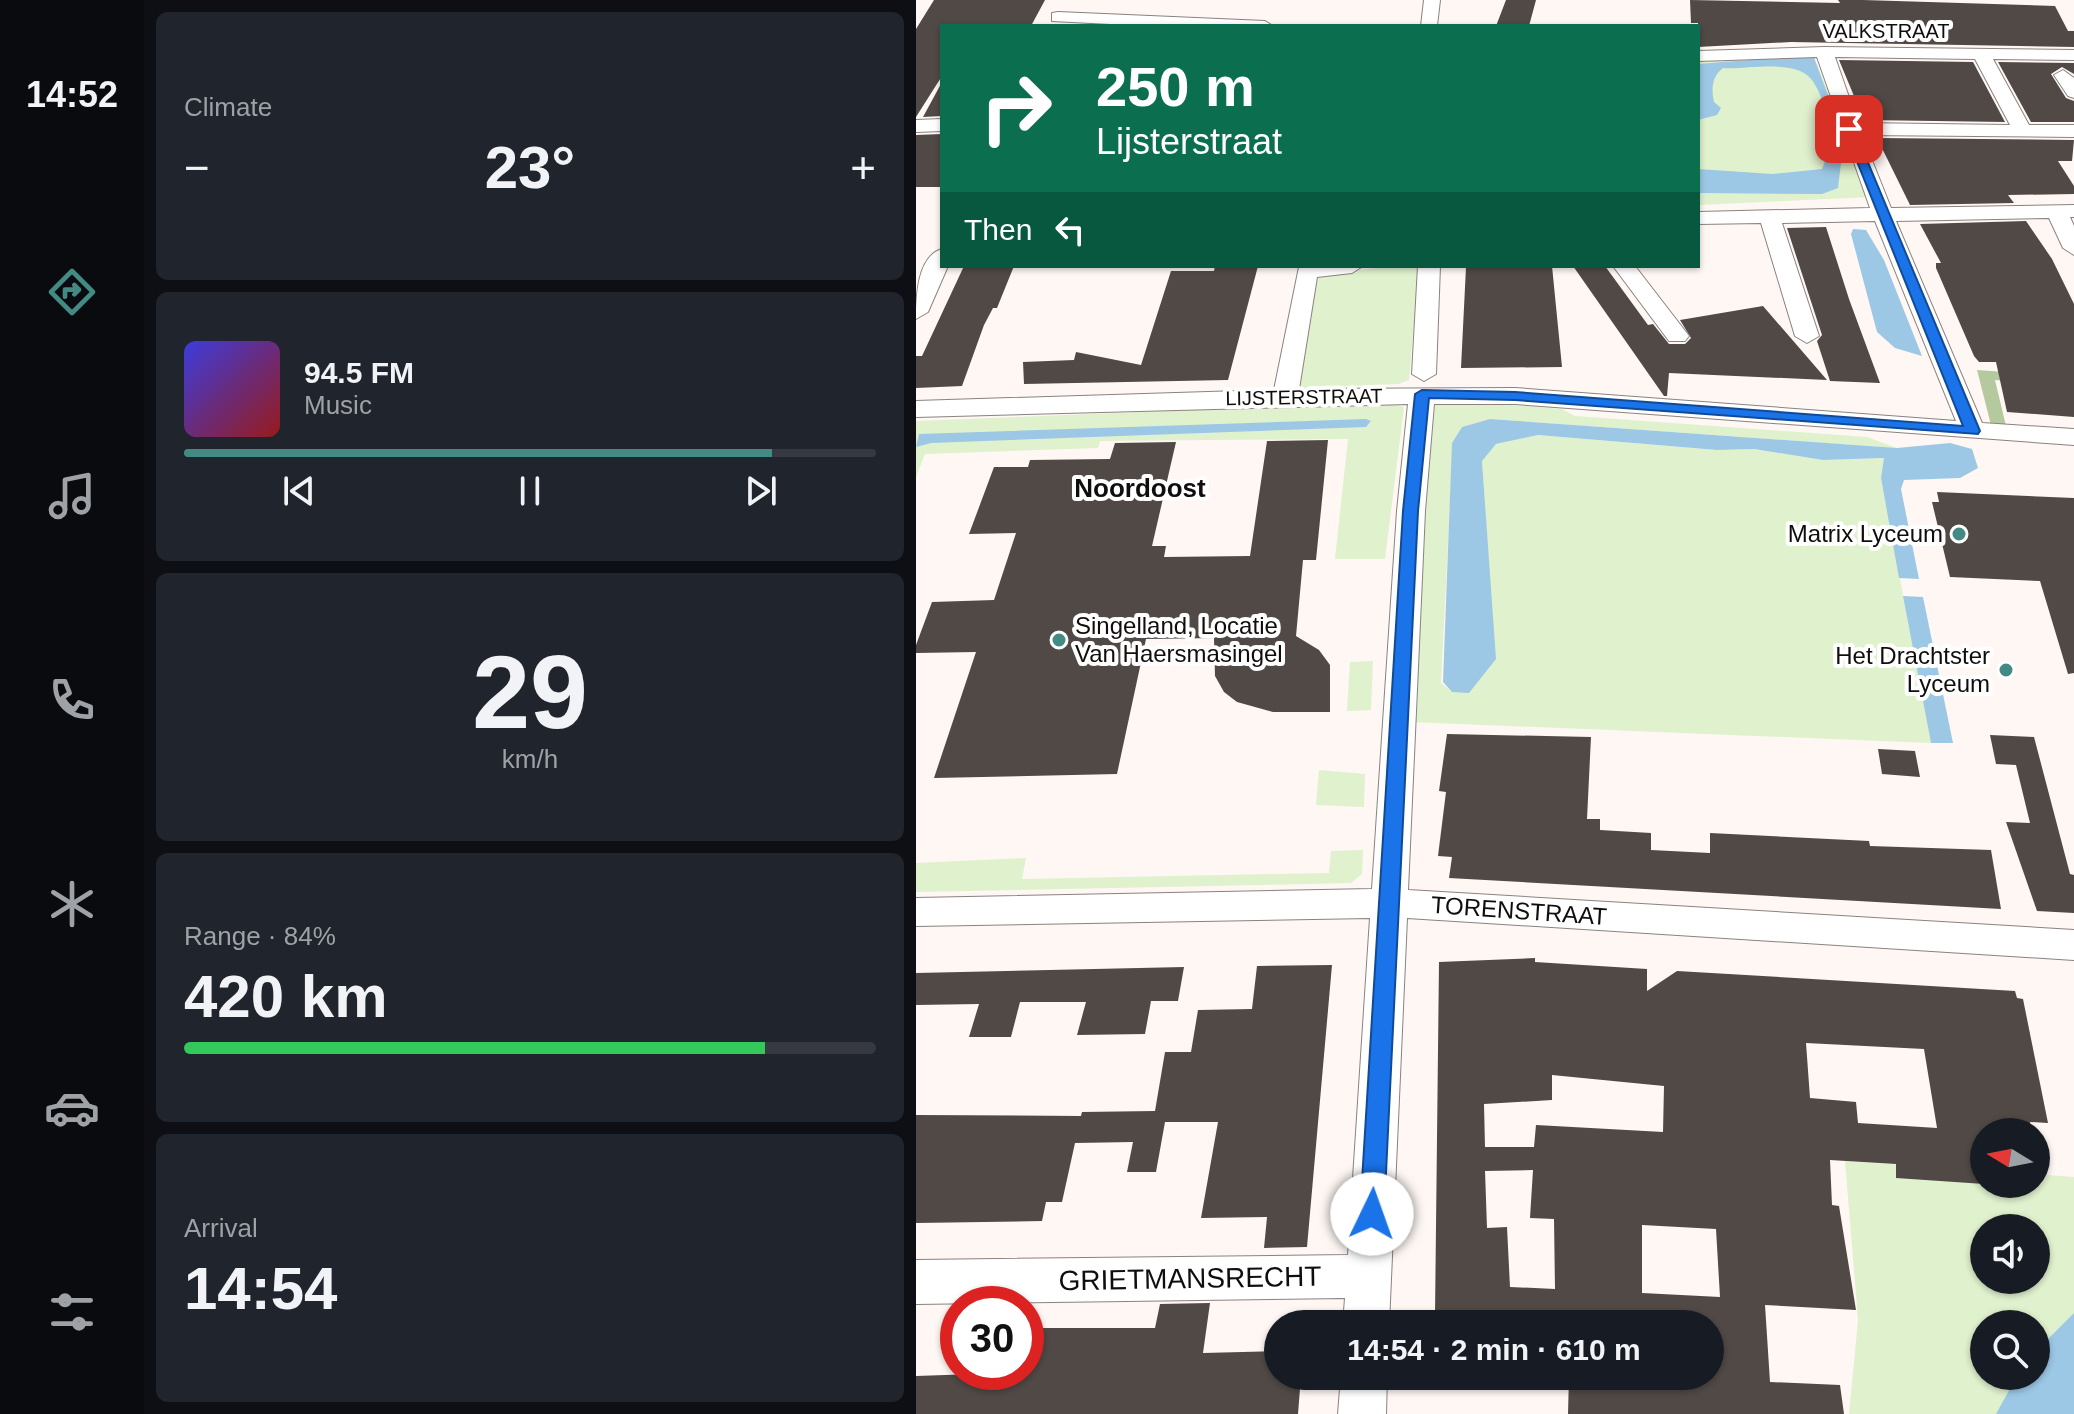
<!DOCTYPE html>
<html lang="en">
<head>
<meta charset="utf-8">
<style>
	:root { --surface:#171b24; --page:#20242c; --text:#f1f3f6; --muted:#9ea1a6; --line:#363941; --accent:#438a84 }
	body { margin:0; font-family:Arial,sans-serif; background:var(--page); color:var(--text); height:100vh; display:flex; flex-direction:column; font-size:30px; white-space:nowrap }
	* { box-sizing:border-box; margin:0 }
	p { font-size:26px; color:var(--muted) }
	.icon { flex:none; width:44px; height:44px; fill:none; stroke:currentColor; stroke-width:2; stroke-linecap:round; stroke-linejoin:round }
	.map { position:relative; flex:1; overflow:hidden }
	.panel { display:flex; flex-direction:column; gap:12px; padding:12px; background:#0d0f14; width:772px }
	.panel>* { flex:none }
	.top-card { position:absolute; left:24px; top:24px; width:760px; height:244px; border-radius:0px; box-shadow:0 2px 6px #0004; background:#0b6e4f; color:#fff; overflow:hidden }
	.needle { width:52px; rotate:280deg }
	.controls { position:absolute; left:1054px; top:1118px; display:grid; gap:16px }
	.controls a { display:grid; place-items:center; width:80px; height:80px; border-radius:50%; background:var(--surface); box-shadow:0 2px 6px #0004; font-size:40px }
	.speed { position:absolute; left:24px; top:1286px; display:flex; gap:16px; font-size:40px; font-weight:700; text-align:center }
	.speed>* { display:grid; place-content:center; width:104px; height:104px; border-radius:50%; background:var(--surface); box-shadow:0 2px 6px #0004; line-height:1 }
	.speed .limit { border:12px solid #d22; background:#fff; color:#111 }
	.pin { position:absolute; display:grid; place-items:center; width:68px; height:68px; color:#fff; margin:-34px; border-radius:16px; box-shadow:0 4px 12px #0006 }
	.me { position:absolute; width:88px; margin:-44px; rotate:3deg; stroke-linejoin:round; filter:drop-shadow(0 0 6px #0008) }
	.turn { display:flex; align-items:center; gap:28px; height:168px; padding:0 24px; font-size:36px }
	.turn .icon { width:104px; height:104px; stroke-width:2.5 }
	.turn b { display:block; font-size:56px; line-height:68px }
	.then { display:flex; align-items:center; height:76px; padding:0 24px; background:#0003; gap:16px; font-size:30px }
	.big { font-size:60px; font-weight:700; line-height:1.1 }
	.panel .widget { flex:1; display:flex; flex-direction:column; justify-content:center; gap:12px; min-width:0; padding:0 28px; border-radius:12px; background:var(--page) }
	.panel .dial { align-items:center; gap:0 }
	.dial b { font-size:104px; line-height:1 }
	.song { display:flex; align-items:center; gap:24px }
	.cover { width:96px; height:96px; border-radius:12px; background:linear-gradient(135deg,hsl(240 70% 55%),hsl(0 70% 35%)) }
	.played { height:8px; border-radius:4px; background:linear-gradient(90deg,var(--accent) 85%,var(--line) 85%) }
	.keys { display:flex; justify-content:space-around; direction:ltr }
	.heat { display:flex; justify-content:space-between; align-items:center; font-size:44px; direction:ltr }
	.charge { height:12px; border-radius:6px; background:linear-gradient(90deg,#34c759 84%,var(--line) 0) }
	.trip { position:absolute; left:348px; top:1310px; width:460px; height:80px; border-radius:40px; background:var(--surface); box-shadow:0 2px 6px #0004; font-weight:700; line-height:80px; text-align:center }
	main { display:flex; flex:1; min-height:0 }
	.tab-bar { display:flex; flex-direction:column; width:144px; justify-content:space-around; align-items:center; background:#090b0e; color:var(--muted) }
	.tab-bar .icon { width:56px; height:56px }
	.tab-bar .selected { color:var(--accent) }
	.tab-bar b { font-size:36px; color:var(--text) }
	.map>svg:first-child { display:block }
	.green { fill:#e0f1ce; fill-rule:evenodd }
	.forest { fill:#b5c99f }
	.water { fill:#9cc8e5 }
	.building { fill:#504946; fill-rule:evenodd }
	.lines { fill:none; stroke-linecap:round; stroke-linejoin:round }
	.minor-casing { stroke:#8b827f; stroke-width:2 }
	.minor { fill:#fff; fill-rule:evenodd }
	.route { fill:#1a73e8; stroke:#114b97; stroke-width:2 }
	.poi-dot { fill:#438a84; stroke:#fff; stroke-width:3 }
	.labels { text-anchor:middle; stroke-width:8; stroke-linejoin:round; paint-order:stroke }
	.far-street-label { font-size:20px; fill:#100e0c; stroke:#fff }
	.poi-label { font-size:24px; fill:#100e0c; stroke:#fff; text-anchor:end }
	.street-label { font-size:24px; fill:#100e0c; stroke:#fff }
	.neighbourhood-label { font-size:26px; font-weight:bold; fill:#100e0c; stroke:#fff }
	.near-street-label { font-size:28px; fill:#100e0c; stroke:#fff }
</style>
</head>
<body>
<main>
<nav class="tab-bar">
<b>14:52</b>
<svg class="icon selected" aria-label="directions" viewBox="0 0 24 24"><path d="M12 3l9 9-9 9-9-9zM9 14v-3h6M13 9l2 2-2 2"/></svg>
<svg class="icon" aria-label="music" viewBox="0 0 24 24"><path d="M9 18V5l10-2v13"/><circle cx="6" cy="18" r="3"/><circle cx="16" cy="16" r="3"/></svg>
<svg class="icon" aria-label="phone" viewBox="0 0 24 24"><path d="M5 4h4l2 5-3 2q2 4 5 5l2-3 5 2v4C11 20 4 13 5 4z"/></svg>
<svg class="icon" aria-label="climate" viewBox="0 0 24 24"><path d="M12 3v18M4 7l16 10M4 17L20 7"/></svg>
<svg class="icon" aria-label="car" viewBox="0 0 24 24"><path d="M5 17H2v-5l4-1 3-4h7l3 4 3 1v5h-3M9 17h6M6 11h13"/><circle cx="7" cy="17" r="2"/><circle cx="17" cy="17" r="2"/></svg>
<svg class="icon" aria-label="filters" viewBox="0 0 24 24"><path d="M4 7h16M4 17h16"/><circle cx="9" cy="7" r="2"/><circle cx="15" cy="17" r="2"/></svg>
</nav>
<section class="panel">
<div class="widget"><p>Climate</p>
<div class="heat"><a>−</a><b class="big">23°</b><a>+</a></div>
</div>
<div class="widget">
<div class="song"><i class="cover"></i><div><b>94.5 FM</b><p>Music</p></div></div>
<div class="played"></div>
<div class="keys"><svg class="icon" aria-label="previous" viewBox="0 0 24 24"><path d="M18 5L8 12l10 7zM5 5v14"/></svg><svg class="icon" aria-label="pause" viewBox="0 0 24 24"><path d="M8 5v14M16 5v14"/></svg><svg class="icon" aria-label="next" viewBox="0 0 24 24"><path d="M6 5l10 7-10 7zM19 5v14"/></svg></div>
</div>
<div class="widget dial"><b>29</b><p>km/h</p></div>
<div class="widget"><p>Range · 84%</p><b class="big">420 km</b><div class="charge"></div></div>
<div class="widget"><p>Arrival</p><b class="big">14:54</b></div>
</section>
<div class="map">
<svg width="1158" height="1414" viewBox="0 0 1158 1414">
	<rect width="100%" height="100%" fill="#fef7f4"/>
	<path class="green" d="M897,55L956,197L782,205V56Z
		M471,266H503L493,380L483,384L388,388L383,384L401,277Z
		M532,400L646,409L659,416L951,437L981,448L574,419L546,427L537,443L525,683L536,692L579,659L566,460L580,444L622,435L801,450L838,449L907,460L969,458L965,478L1015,743L495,722L514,434L519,405Z
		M473,402L488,407L469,559H419L432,439L184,441L182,448L9,454L0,477V421Z
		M457,661L455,710L431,711L434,662Z
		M403,770L449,774L448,807L400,805Z
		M447,850L446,874L435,883L0,892V863L110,858L106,879L413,873L415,851Z
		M929,1161L1068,1170V1184H1120V1174L1158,1177V1414H933L942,1320ZM1068,1228H1120V1280H1068ZM1068,1324H1120V1376H1068Z"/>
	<path class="forest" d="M1061,370L1158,377V386L1079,380L1090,426L1075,425Z"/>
	<path class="water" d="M897,55L928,138L922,188L906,194L782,193V169L856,174L906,169L918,137C912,120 908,99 898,83C884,57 832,70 807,68C796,76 795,89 798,102L805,108L801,115L782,120V64Z
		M937,229L950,230L968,260L1006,356L979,348L961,332L935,234Z
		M450,419L455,421L450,427L15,443L0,447L3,434Z
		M574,419L981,448L1034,443L1056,449L1062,468L1044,478L988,480L985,489L1003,579L983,578L965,478L968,458L907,460L838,449L801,450L622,435L580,444L566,461L580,659L553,693L536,692L527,682L536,443L546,427Z
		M987,596L1007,597L1037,743H1015Z
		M1158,1313V1414H1080L1101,1376H1120V1351Z"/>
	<path class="building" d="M18,0H129L115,26H26V76L0,117V29Z
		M590,0H620L613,26H580Z
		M774,0L924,3L922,0H947L1139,6L1152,31H1158V47L875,42L782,47V23H775Z
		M923,60L1057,62L1089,122L948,120Z
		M1082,62L1158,63V74L1146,67L1135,74L1150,98L1158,101V122H1115Z
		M26,82V116L7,117Z
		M26,134V187H0V135Z
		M961,138L1158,140L1156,161H1142L1158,186V194L1092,195L1098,203L994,205Z
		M1110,221L1136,259L1158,304V417L1091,412L1080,362H1063L1058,356L1020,268V263H1025L1004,224Z
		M910,227L933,299L964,383L914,381L901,341L906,335L871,228Z
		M48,266H98L81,308H77L68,325L46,386L0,388V356H6Z
		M299,266H342L312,380L108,384L107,362L158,360L160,352L225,365L255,271H298Z
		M636,266L646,367L545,368L550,267Z
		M657,266H689L732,325L737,324L753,344H769L775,338L764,320L847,306L911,380L753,373L751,396H748Z
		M412,440L400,560H387L380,636L403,650L414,665V712H357L321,702L308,692L299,676L298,638L230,639L201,774L18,778L60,652L0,653V645L16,602L78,600L100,533L53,534L78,467H112L114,460L194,459L199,443L260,442L236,546H250L248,557L334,556L351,441Z
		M1021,492L1158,498V673L1152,674L1124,581L1034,577L1016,502H1023Z
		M531,734L675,737L671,819H684V830L735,833V850L794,853V833L953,841L954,846L1075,850L1085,909L533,878L536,857L522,856L530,792L523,791Z
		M1074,735L1118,737L1154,874L1158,875V913L1121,911L1090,822L1114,823L1100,765L1080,764Z
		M962,749L999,751L1004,777L966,774Z
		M619,958V962L731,969V991L761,971L1099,991L1101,998L1107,999L1132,1123L1114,1122L1115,1132H1068V1184L980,1178V1164L914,1160L916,1205L923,1206L940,1310L849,1305L854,1382L924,1385L928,1414H652L653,1376L795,1379L794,1324L602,1319V1313L519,1315L523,962ZM890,1043L1008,1049L1021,1128L942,1123L940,1102L894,1098ZM636,1075L748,1086L747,1132L620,1125L618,1147H569L568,1104L636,1100ZM617,1170L614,1218L638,1219L639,1289L594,1287L591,1227L571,1228L569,1171ZM726,1225L800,1229L804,1297L726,1293Z
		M416,965L391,1247L348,1248L351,1217L285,1218L302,1122H249L240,1172H211L217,1142L159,1143L146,1202H130L126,1221L0,1223V1115L165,1116L166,1112L239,1111L249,1052H275L282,1010L336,1009L341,966Z
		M268,967L262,1001H235L229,1034L161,1035L170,1002H104L95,1037H53L63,1004L0,1005V973Z
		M294,1303L287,1353L362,1351V1376H385L382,1414H0V1376L114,1372L122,1328H239L244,1304Z"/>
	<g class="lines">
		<g class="minor-casing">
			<path id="minor" d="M508,0H524L521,26H505Z
				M142,12L349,21L357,26H233L136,21V13Z
				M908,47L1158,50V60L1077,59L1113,125H1158V137L946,135L975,208L1158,205V217H1154L1158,226V255L1147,248L1133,218L980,221L1066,423L1158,429V445L599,404H518L509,511L492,890L1158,930V960L491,918L473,1324H427L429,1298L0,1304V1260L432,1255L454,918L0,926V898L456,889L481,511L492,404L0,417V401L358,390L383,267L447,266L436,273L401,277L383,389L599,388L1040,421L959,221L866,223L903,336L891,343L879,336L845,223L782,224V212L954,208L901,57L782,61V51ZM919,57L1059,59L1094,125L942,123Z
				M1147,70L1158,78V98L1152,96L1138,75Z
				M26,119V131L0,132V120Z
				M26,249V266H32L12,312L0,319C0,298 1,256 26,249Z
				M502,266H524L520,374L508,381L496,374Z
				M697,266H719L773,336L769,341H753Z
				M425,1376H471L470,1414H422Z"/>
		</g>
		<use href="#minor" class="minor"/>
	</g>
	<path class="route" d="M933,126L938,129L1064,431L1062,434L599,400L513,398L502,511L468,1214L465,1222L456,1225L447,1222L444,1214L487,511L499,394L506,390L599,392L1047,426L928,129Z"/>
	<g class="poi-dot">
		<circle cx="1043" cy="534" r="8"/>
		<circle cx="143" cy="640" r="8"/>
		<circle cx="1090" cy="670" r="8"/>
	</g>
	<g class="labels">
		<g class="far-street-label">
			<text x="970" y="38">VALKSTRAAT</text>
			<text transform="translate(388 397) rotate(-1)" y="7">LIJSTERSTRAAT</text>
		</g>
		<g class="poi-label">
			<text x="1027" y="542">Matrix Lyceum</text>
			<text x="159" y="634" text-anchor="start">Singelland, Locatie<tspan x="159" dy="28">Van Haersmasingel</tspan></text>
			<text x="1074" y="664">Het Drachtster<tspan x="1074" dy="28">Lyceum</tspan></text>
		</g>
		<g class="street-label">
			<text transform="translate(603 911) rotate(4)" y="8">TORENSTRAAT</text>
		</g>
		<g class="neighbourhood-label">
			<text x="224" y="497">Noordoost</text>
		</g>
		<g class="near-street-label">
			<text transform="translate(274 1278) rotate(-1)" y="10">GRIETMANSRECHT</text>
		</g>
	</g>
</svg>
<div class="controls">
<a><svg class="needle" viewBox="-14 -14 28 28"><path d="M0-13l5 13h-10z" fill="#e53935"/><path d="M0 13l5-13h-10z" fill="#9ea1a6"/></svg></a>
<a><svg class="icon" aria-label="sound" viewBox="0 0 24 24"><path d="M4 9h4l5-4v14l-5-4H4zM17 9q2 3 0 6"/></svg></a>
<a><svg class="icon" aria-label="search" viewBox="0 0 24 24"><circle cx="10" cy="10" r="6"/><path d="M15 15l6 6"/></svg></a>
</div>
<div class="speed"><div class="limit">30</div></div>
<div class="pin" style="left:933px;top:129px;background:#d93025"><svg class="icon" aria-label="arrive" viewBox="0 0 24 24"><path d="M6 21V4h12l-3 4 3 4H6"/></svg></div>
<svg class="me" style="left:456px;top:1214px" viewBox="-20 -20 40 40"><circle r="19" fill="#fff"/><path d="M0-13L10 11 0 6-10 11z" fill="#1a73e8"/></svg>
<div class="trip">14:54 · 2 min · 610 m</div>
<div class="top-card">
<div class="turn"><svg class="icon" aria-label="right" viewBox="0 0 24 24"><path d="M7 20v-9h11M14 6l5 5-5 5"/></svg><div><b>250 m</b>Lijsterstraat</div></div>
<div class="then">Then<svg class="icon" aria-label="left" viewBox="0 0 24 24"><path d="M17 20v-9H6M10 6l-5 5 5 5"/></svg></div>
</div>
</div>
</main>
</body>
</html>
